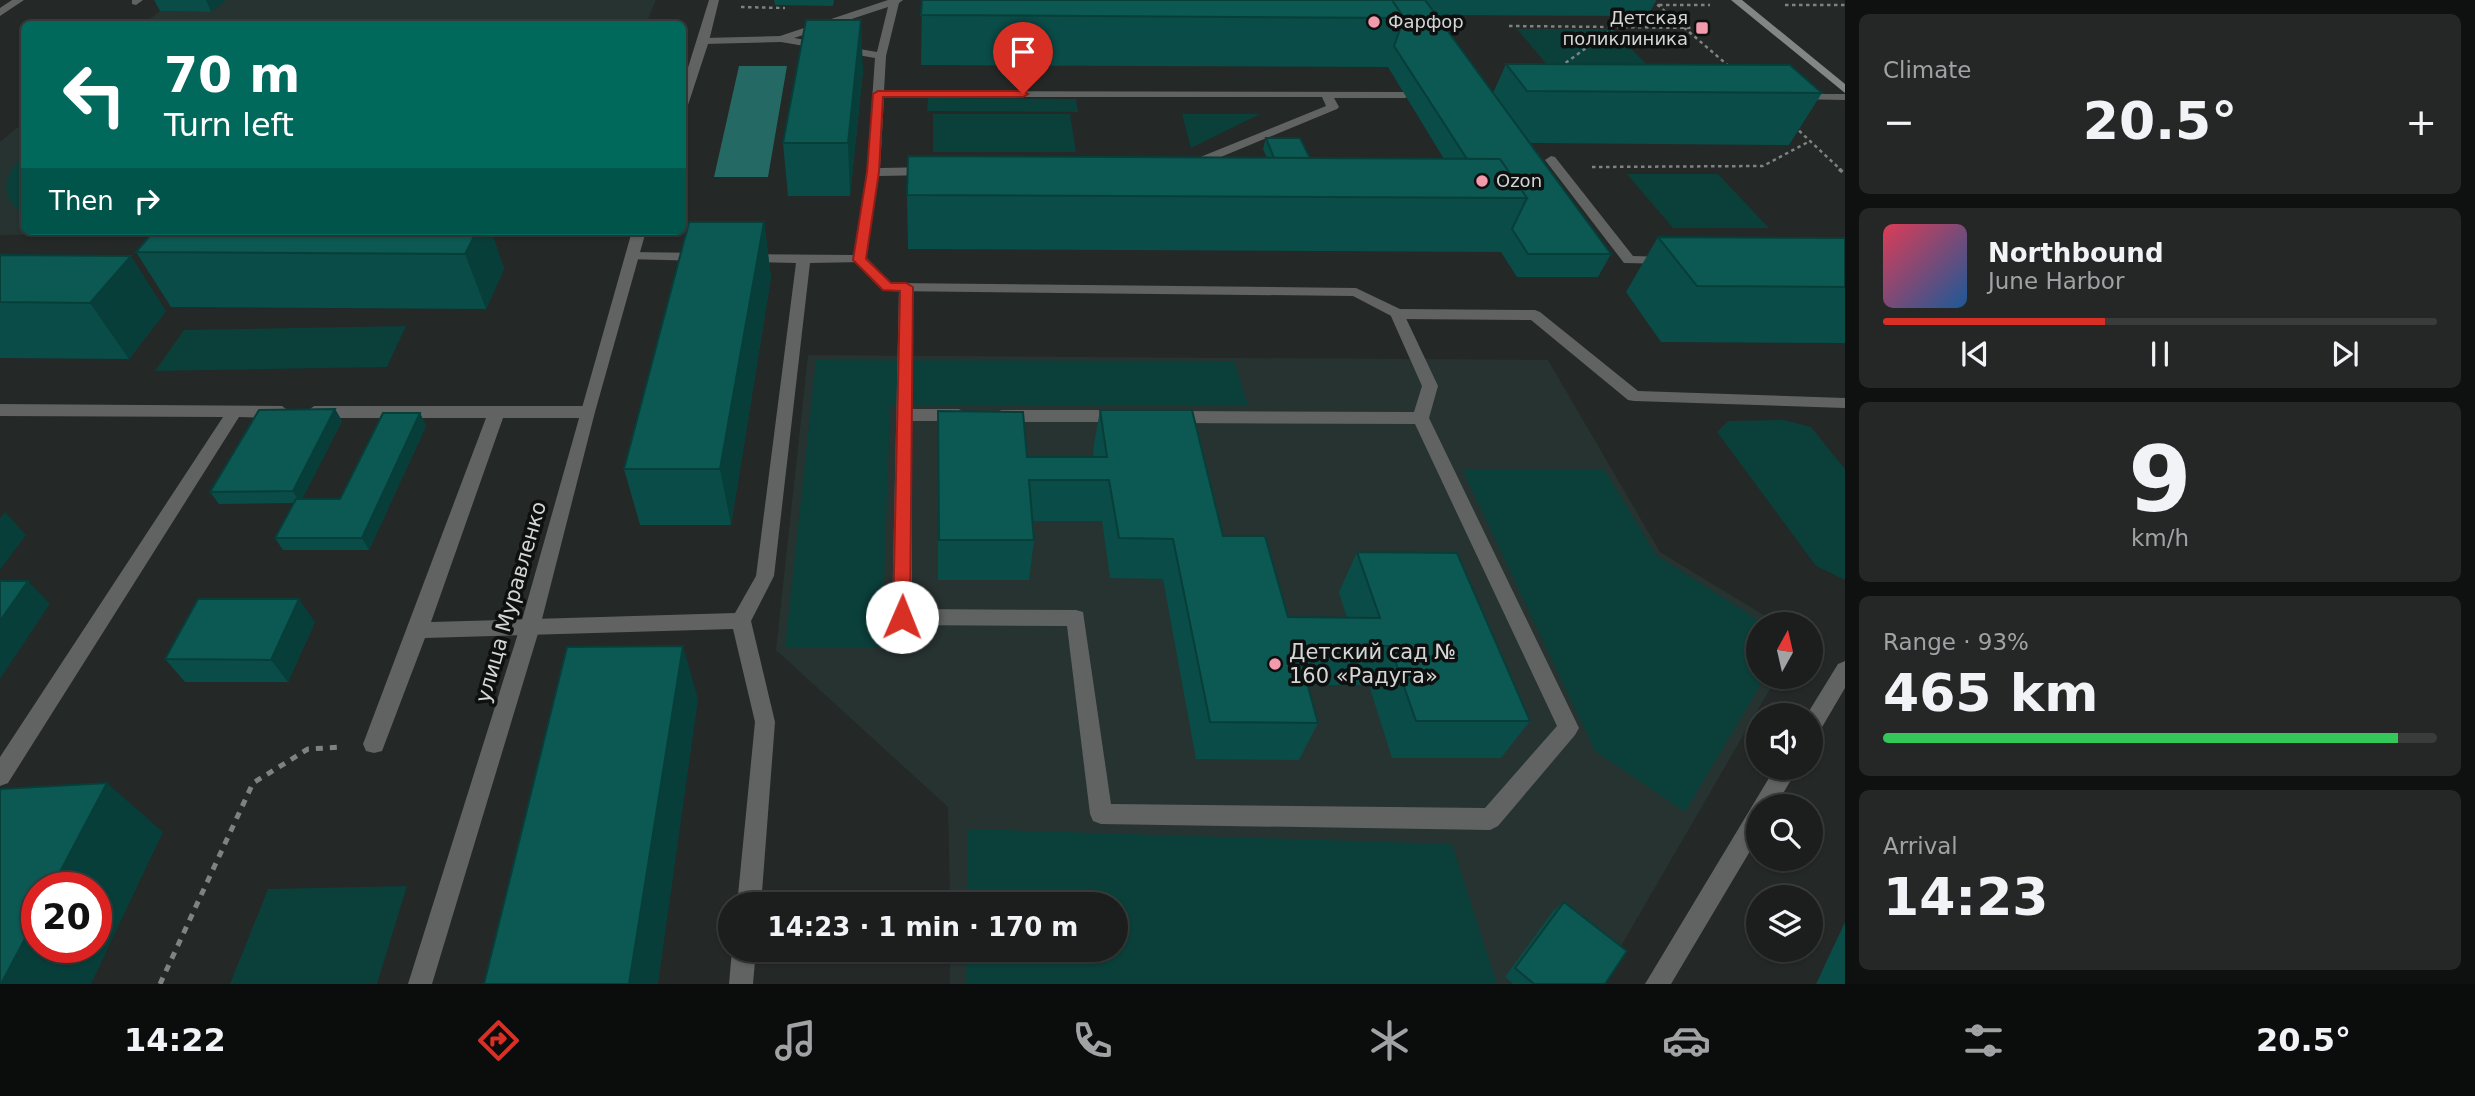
<!DOCTYPE html>
<html lang="en">
<head>
<meta charset="utf-8">
<style>
	:root { --surface:#1b1e1d; --page:#242726; --text:#f1f3f6; --muted:#a0a2a4; --line:#393c3b; --accent:#d93025 }
	body { margin:0; font-family:"DejaVu Sans",sans-serif; background:var(--page); color:var(--text); height:100vh; display:flex; flex-direction:column; font-size:26px; white-space:nowrap }
	* { box-sizing:border-box; margin:0 }
	p { font-size:23px; color:var(--muted) }
	.icon { flex:none; width:38px; height:38px; fill:none; stroke:currentColor; stroke-width:2; stroke-linecap:round; stroke-linejoin:round }
	.map { position:relative; flex:1; overflow:hidden }
	.side { display:flex; flex-direction:column; gap:14px; padding:14px; background:#0f1010; width:630px }
	.side>* { flex:none }
	.top-card { position:absolute; left:21px; top:21px; width:665px; height:214px; border-radius:10px; box-shadow:0 2px 5px #0004,0 0 0 2px var(--line); background:#00695c; color:#fff; overflow:hidden }
	.needle { width:46px; rotate:8deg }
	.buttons { position:absolute; left:1746px; top:612px; display:grid; gap:14px }
	.buttons a { display:grid; place-items:center; width:77px; height:77px; border-radius:50%; background:var(--surface); box-shadow:0 2px 5px #0004,0 0 0 2px var(--line); font-size:35px }
	.speed { position:absolute; left:21px; top:872px; display:flex; gap:14px; font-size:35px; font-weight:700; text-align:center }
	.speed>* { display:grid; place-content:center; width:91px; height:91px; border-radius:50%; background:var(--surface); box-shadow:0 2px 5px #0004,0 0 0 2px var(--line); line-height:1 }
	.speed .limit { border:10px solid #d22; background:#fff; color:#111 }
	.pin { position:absolute; display:grid; place-items:center; width:60px; height:60px; color:#fff; margin:-72px -30px; border-radius:50% 50% 50% 0; rotate:-45deg; box-shadow:0 0 7px #0007 }
	.pin .icon { rotate:45deg }
	.me { position:absolute; width:77px; margin:-38px; rotate:1deg; stroke-linejoin:round; filter:drop-shadow(0 0 5px #0008) }
	.turn { display:flex; align-items:center; gap:24px; height:147px; padding:0 28px; font-size:32px }
	.turn .icon { width:91px; height:91px; stroke-width:2.5 }
	.turn b { display:block; font-size:49px; line-height:60px }
	.then { display:flex; align-items:center; height:66px; padding:0 28px; background:#0003; gap:14px; font-size:26px }
	.big { font-size:52px; font-weight:800; line-height:1.1 }
	.side .widget { flex:1; display:flex; flex-direction:column; justify-content:center; gap:10px; min-width:0; padding:0 24px; border-radius:10px; background:var(--page) }
	.side .dial { align-items:center; gap:0 }
	.dial b { font-size:91px; line-height:1 }
	.song { display:flex; align-items:center; gap:21px }
	.cover { width:84px; height:84px; border-radius:10px; background:linear-gradient(135deg,hsl(350 70% 55%),hsl(210 70% 35%)) }
	.played { height:7px; border-radius:4px; background:linear-gradient(90deg,var(--accent) 40%,var(--line) 40%) }
	.keys { display:flex; justify-content:space-around; direction:ltr }
	.heat { display:flex; justify-content:space-between; align-items:center; font-size:38px; direction:ltr }
	.charge { height:10px; border-radius:5px; background:linear-gradient(90deg,#34c759 93%,var(--line) 0) }
	.trip { position:absolute; left:718px; top:892px; width:410px; height:70px; border-radius:35px; background:var(--surface); box-shadow:0 2px 5px #0004,0 0 0 2px var(--line); font-weight:800; line-height:70px; text-align:center }
	.tabs { display:flex; height:112px; justify-content:space-around; align-items:center; background:#0b0c0c; color:var(--muted) }
	.tabs .icon { width:49px; height:49px }
	.tabs .current { color:var(--accent) }
	.tabs b { font-size:32px; color:var(--text) }
	main { display:flex; flex:1; min-height:0 }
	.map>svg:first-child { display:block }
	.built { fill:#273331 }
	.green { fill:#0b3f3a }
	.forest { fill:#246963 }
	.lines { fill:none; stroke-linecap:round; stroke-linejoin:round }
	.path-far2 { stroke:#7e8281; stroke-width:2.5; stroke-dasharray:3.5 3.5; stroke-linecap:butt }
	.path-far1 { stroke:#7e8281; stroke-width:3.5; stroke-dasharray:4.5 4.5; stroke-linecap:butt }
	.path { stroke:#7e8281; stroke-width:5; stroke-dasharray:7 7; stroke-linecap:butt }
	.service { fill:#616363; fill-rule:evenodd }
	.minor { fill:#616363; fill-rule:evenodd }
	.secondary { fill:#828685; fill-rule:evenodd }
	.wall { fill:#0a4c47 }
	.shaded-wall { fill:#083e39 }
	.building { fill:#0c5852; stroke:#083e39; stroke-width:2 }
	.route { fill:#d93025; stroke:#8d1f18; stroke-width:2 }
	.poi-dot { fill:#f39aac; stroke:#0e1010; stroke-width:2.5 }
	.labels { text-anchor:middle; stroke-width:7; stroke-linejoin:round; paint-order:stroke }
	.far-poi-label { font-size:18px; fill:#d3d6d5; stroke:#0e1010; text-anchor:start }
	.street-label { font-size:21px; fill:#d3d6d5; stroke:#0e1010 }
	.poi-label { font-size:21px; fill:#d3d6d5; stroke:#0e1010; text-anchor:start }
</style>
</head>
<body>
<main>
<div class="map">
<svg width="1845" height="984" viewBox="0 0 1845 984">
	<rect width="100%" height="100%" fill="#242827"/>
	<path class="built" d="M226,0H656L646,24H143L160,11L211,12Z
		M24,122V231H564L0,235V142Z
		M808,355L1548,360L1660,552L1780,625H1759V677H1777L1599,984H950V950H1115V905H950L948,807L776,650Z"/>
	<path class="green" d="M180,19L573,22L571,24H174Z
		M1517,29H1612L1654,72H1553Z
		M928,98L1076,99L1078,112L927,111Z
		M933,114H1070L1076,152H933Z
		M1182,114H1260L1191,148Z
		M24,156V213C0,202 1,174 24,156Z
		M1627,174H1718L1769,228H1673Z
		M406,326L387,367L155,371L184,330Z
		M816,360L1234,361L1248,405H890L882,647H785Z
		M1784,420L1811,427L1845,469V580L1816,566L1717,432L1728,421Z
		M1462,469H1604L1656,555L1766,625H1759V677H1765L1685,812L1595,751Z
		M967,829L1452,844L1497,984H966L967,950H1115V905H967Z
		M407,886L377,984H230L268,889Z"/>
	<path class="forest" d="M739,66H787L768,177H714Z"/>
	<g class="lines">
		<path class="path-far2" d="M1652,0L1731,68
			M1659,5H1710
			M1785,5H1845
			M741,7L785,8
			M1509,26L1613,27
			M1560,67L1615,27L1702,28
			M1794,126L1841,170
			M1592,167L1763,166L1810,141"/>
		<path class="path-far1" d="M1839,169L1845,174"/>
		<path class="path" d="M160,984L253,783L308,749L343,747"/>
		<path class="service" d="M12,0H24L0,16V8Z
			M132,0H143L136,5L132,4Z
			M888,0H903L899,3L886,56L884,91L1405,92L1411,95L1405,98H1334L1339,107L1337,109L1187,171L1183,170V164L1326,106L1322,97H884L880,168L933,167L939,171L933,175L879,176L865,262L810,263L774,576L751,621L775,722L761,905H737L755,722L733,629L425,638L382,751L374,753L366,751L363,744L486,418H314L306,412L314,406H587L595,412L587,418H503L431,622L735,613L756,576L796,263L746,262L739,258L746,254L854,255L867,172L875,58L781,42L704,44L699,41L704,38L780,36ZM888,7L877,52L794,38Z
			M1797,94H1845V100L1793,99L1791,97Z
			M1551,156L1555,157L1633,256L1667,257L1672,258V264L1624,263L1545,160Z
			M631,252L704,253L711,257L704,261L626,259V253Z
			M906,283L913,287L912,409H959L967,415L959,421H912V609L1076,610L1083,612L1111,804L1485,808L1557,726L1415,424L1172,423L1164,417L1172,411L1414,412L1422,386L1390,314L1397,309L1404,314L1438,386L1429,418L1579,728L1575,735L1498,826L1490,830L1101,824L1093,821L1090,814L1067,626L902,625L895,623L892,617L899,287Z
			M0,404L282,406L290,412L282,418L239,417L8,783L0,786V757L223,417L0,416Z
			M1001,410H1120L1128,416L1120,422H1001L993,416Z
			M1845,661V688L1818,734L1811,736V716H1806L1838,664Z
			M1775,768H1798L1775,807H1759V836L1671,984H1645Z
			M732,950H756L753,984H729Z"/>
		<path class="minor" d="M709,0H719L709,41L688,105L682,108V87Z
			M632,231H646L595,412L540,627L432,984H408L520,627Z
			M860,255L865,256L891,283L1356,288L1400,309L1535,310L1540,312L1638,391L1845,398V408L1634,401L1628,400L1531,320L1397,319L1353,296L887,291L882,290L855,262L853,259Z"/>
		<path class="secondary" d="M1731,0H1742L1845,84V93Z"/>
	</g>
	<path class="wall" d="M154,0H226L211,12L160,11Z
		M774,0H834L833,6L775,5Z
		M922,0H1656L1648,16L1436,15L1493,93L1506,64L1822,93L1789,145L1530,143L1611,254L1598,277H1517L1501,252L908,249L907,195L1267,158L1263,149L1266,138L1310,158L1444,159L1388,67L921,65Z
		M863,70L850,196H788L783,143Z
		M764,222L771,277L731,525H640L624,469Z
		M491,231L504,269L486,309L171,307L136,252Z
		M1658,237L1845,238V343L1661,342L1626,292Z
		M0,255L166,311L129,359L0,358Z
		M335,409L342,421L302,499H340L420,413L426,426L369,550H283L275,538L294,503L219,504L210,492Z
		M1100,410L1223,536L1288,617L1347,618L1339,592L1357,552L1530,721L1501,758H1392L1369,685H1308L1318,723L1299,760L1196,759L1163,579L1110,578L1102,521H1032L1034,540L1029,580H938V411L1027,457H1094L1093,450Z
		M315,622L288,682H185L165,659Z
		M1564,902L1605,984H1513L1505,977L1553,911Z
		M1845,922V984H1816Z"/>
	<path class="shaded-wall" d="M206,0H226L211,12Z
		M861,20L863,70L850,196L848,143Z
		M764,222L771,277L731,525L720,469Z
		M477,231H491L504,269L486,309L465,254Z
		M131,256L166,311L129,359L90,303Z
		M335,409L342,421L300,503L293,491Z
		M420,413L426,426L369,550L362,538Z
		M5,512L26,535L0,570V518Z
		M28,581L50,604L0,679V621Z
		M299,599L315,622L288,682L271,660Z
		M683,646L698,699L658,984H629Z
		M107,783L163,832L91,984H1L37,916V947H96V887H52Z"/>
	<path class="building" d="M922,0H1392L1404,18L921,15Z
		M1392,0H1425L1611,254H1528L1512,229L1527,198L1500,159H1467L1394,46L1404,18Z
		M806,20H861L848,143H783Z
		M1506,64L1790,65L1822,93L1527,91Z
		M1266,138H1300L1310,158H1274Z
		M908,156L1500,159L1527,198L907,195Z
		M689,222H764L720,469H624Z
		M154,231H477L465,254L136,252Z
		M1658,237L1845,238V287L1697,286Z
		M0,255L131,256L90,303L0,302Z
		M335,409L293,491L210,492L259,410Z
		M1100,410H1192L1223,536H1265L1288,617L1380,618L1357,552L1457,553L1530,721H1416L1390,646H1297L1318,723L1210,722L1173,539L1119,538L1109,480H1029L1034,540H939L938,411L1023,412L1027,457H1107Z
		M383,413H420L362,538H275L296,499H340Z
		M0,581H28L0,621Z
		M198,599H299L271,660L165,659Z
		M683,646L629,984H484L567,647Z
		M107,783L52,887H37V916L1,984H0V789Z
		M1564,902L1627,951L1605,984H1534L1515,968Z"/>
	<path class="route" d="M878,91H1023L1028,94L1023,97H883L879,172L866,259L891,283H906L913,287L910,617L908,622H895L893,617L900,291L883,290L853,260L867,172L873,94Z"/>
	<g class="poi-dot">
		<circle cx="1374" cy="22" r="7"/>
		<rect x="1695" y="21" width="14" height="14" rx="3.5"/>
		<circle cx="1482" cy="181" r="7"/>
		<circle cx="1275" cy="664" r="7"/>
	</g>
	<g class="labels">
		<g class="far-poi-label">
			<text x="1688" y="24" text-anchor="end">Детская<tspan x="1688" dy="21">поликлиника</tspan></text>
			<text x="1388" y="28">Фарфор</text>
			<text x="1496" y="187">Ozon</text>
		</g>
		<g class="street-label">
			<text transform="translate(511 602) rotate(-74)" y="7">улица Муравленко</text>
		</g>
		<g class="poi-label">
			<text x="1289" y="659">Детский сад №<tspan x="1289" dy="24">160 «Радуга»</tspan></text>
		</g>
	</g>
</svg>
<div class="buttons">
<a><svg class="needle" viewBox="-14 -14 28 28"><path d="M0-13l5 13h-10z" fill="#e53935"/><path d="M0 13l5-13h-10z" fill="#a0a2a4"/></svg></a>
<a><svg class="icon" aria-label="sound" viewBox="0 0 24 24"><path d="M4 9h4l5-4v14l-5-4H4zM17 9q2 3 0 6"/></svg></a>
<a><svg class="icon" aria-label="search" viewBox="0 0 24 24"><circle cx="10" cy="10" r="6"/><path d="M15 15l6 6"/></svg></a>
<a><svg class="icon" aria-label="layers" viewBox="0 0 24 24"><path d="M12 4l9 5-9 5-9-5zM3 14l9 5 9-5"/></svg></a>
</div>
<div class="speed"><div class="limit">20</div></div>
<div class="pin" style="left:1023px;top:94px;background:#d93025"><svg class="icon" aria-label="arrive" viewBox="0 0 24 24"><path d="M6 21V4h12l-3 4 3 4H6"/></svg></div>
<svg class="me" style="left:902px;top:617px" viewBox="-20 -20 40 40"><circle r="19" fill="#fff"/><path d="M0-13L10 11 0 6-10 11z" fill="#d93025"/></svg>
<div class="trip">14:23 · 1 min · 170 m</div>
<div class="top-card">
<div class="turn"><svg class="icon" aria-label="left" viewBox="0 0 24 24"><path d="M17 20v-9H6M10 6l-5 5 5 5"/></svg><div><b>70 m</b>Turn left</div></div>
<div class="then">Then<svg class="icon" aria-label="right" viewBox="0 0 24 24"><path d="M7 20v-9h11M14 6l5 5-5 5"/></svg></div>
</div>
</div>
<section class="side">
<div class="widget"><p>Climate</p>
<div class="heat"><a>−</a><b class="big">20.5°</b><a>+</a></div>
</div>
<div class="widget">
<div class="song"><i class="cover"></i><div><b>Northbound</b><p>June Harbor</p></div></div>
<div class="played"></div>
<div class="keys"><svg class="icon" aria-label="previous" viewBox="0 0 24 24"><path d="M18 5L8 12l10 7zM5 5v14"/></svg><svg class="icon" aria-label="pause" viewBox="0 0 24 24"><path d="M8 5v14M16 5v14"/></svg><svg class="icon" aria-label="next" viewBox="0 0 24 24"><path d="M6 5l10 7-10 7zM19 5v14"/></svg></div>
</div>
<div class="widget dial"><b>9</b><p>km/h</p></div>
<div class="widget"><p>Range · 93%</p><b class="big">465 km</b><div class="charge"></div></div>
<div class="widget"><p>Arrival</p><b class="big">14:23</b></div>
</section>
</main>
<nav class="tabs">
<b>14:22</b>
<svg class="icon current" aria-label="directions" viewBox="0 0 24 24"><path d="M12 3l9 9-9 9-9-9zM9 14v-3h6M13 9l2 2-2 2"/></svg>
<svg class="icon" aria-label="music" viewBox="0 0 24 24"><path d="M9 18V5l10-2v13"/><circle cx="6" cy="18" r="3"/><circle cx="16" cy="16" r="3"/></svg>
<svg class="icon" aria-label="phone" viewBox="0 0 24 24"><path d="M5 4h4l2 5-3 2q2 4 5 5l2-3 5 2v4C11 20 4 13 5 4z"/></svg>
<svg class="icon" aria-label="climate" viewBox="0 0 24 24"><path d="M12 3v18M4 7l16 10M4 17L20 7"/></svg>
<svg class="icon" aria-label="car" viewBox="0 0 24 24"><path d="M5 17H2v-5l4-1 3-4h7l3 4 3 1v5h-3M9 17h6M6 11h13"/><circle cx="7" cy="17" r="2"/><circle cx="17" cy="17" r="2"/></svg>
<svg class="icon" aria-label="filters" viewBox="0 0 24 24"><path d="M4 7h16M4 17h16"/><circle cx="9" cy="7" r="2"/><circle cx="15" cy="17" r="2"/></svg>
<b>20.5°</b>
</nav>
</body>
</html>
